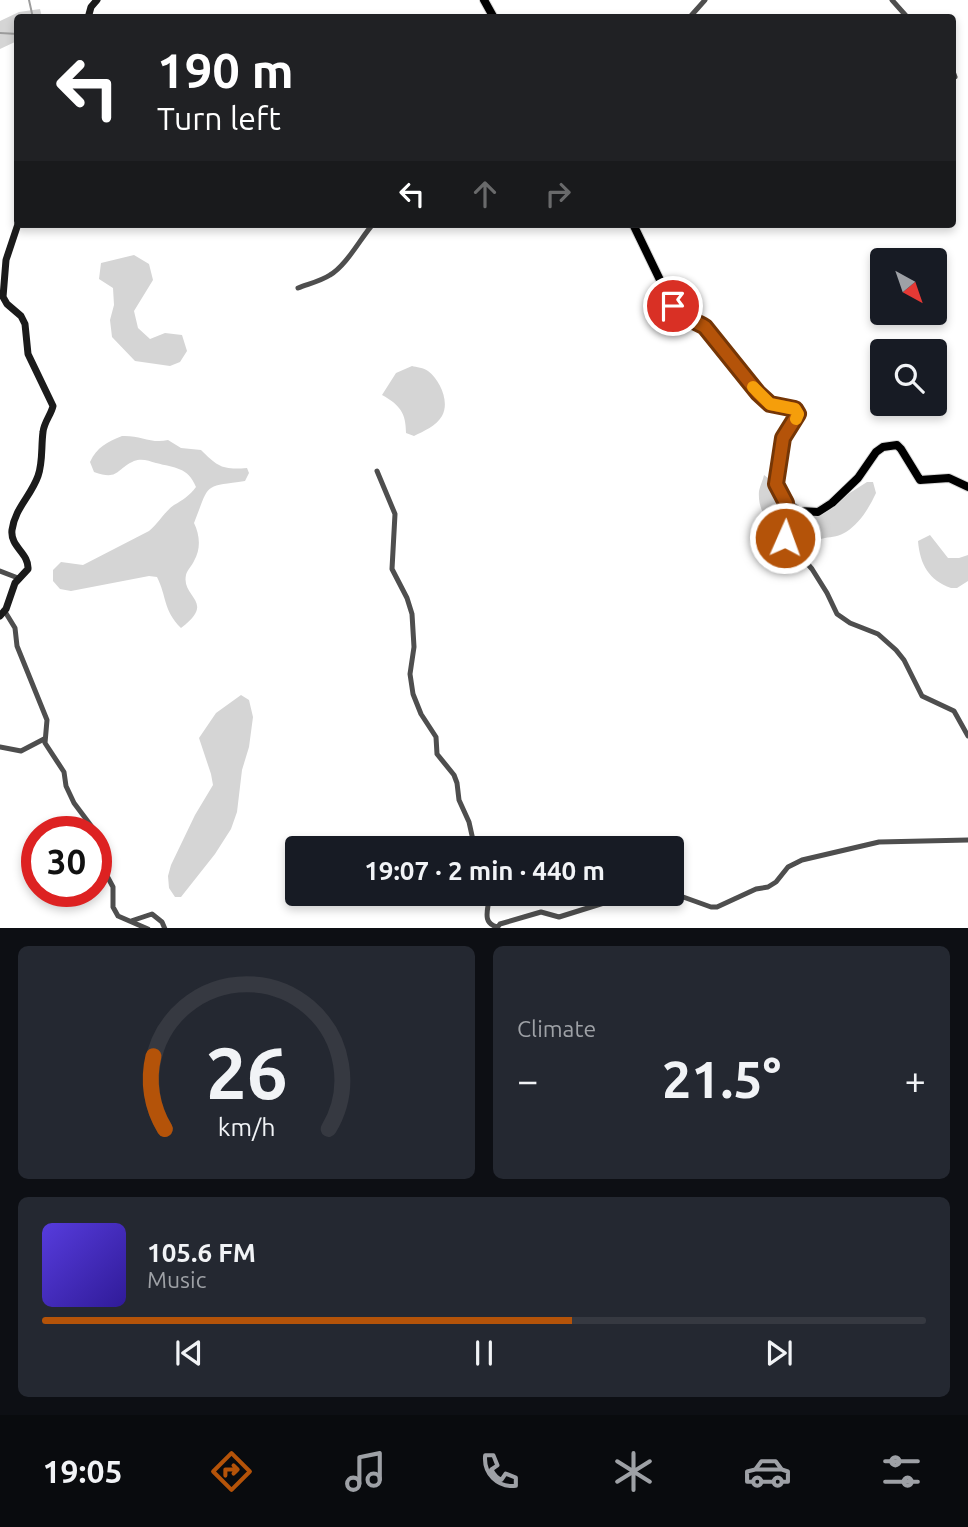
<!DOCTYPE html>
<html lang="en">
<head>
<meta charset="utf-8">
<style>
	:root { --surface:#171b24; --page:#242831; --text:#f1f3f6; --muted:#9ea1a6; --line:#363941; --accent:#b45309 }
	body { margin:0; font-family:Ubuntu,sans-serif; background:var(--page); color:var(--text); height:100vh; display:flex; flex-direction:column; font-size:26px; white-space:nowrap }
	* { box-sizing:border-box; margin:0 }
	p { font-size:23px; color:var(--muted) }
	.icon { flex:none; width:38px; height:38px; fill:none; stroke:currentColor; stroke-width:2; stroke-linecap:round; stroke-linejoin:round }
	.map { position:relative; height:928px; overflow:hidden }
	.panel { display:flex; flex-direction:column; gap:18px; padding:18px; background:#0d0f14; flex:1 }
	.panel>* { flex:none }
	.guide { position:absolute; left:14px; top:14px; width:942px; height:214px; border-radius:7px; box-shadow:0 4px 10px #0003; background:#202124; color:#fff; overflow:hidden }
	.needle { width:46px; rotate:140deg }
	.controls { position:absolute; left:870px; top:248px; display:grid; gap:14px }
	.controls a { display:grid; place-items:center; width:77px; height:77px; border-radius:7px; background:var(--surface); box-shadow:0 4px 10px #0003; font-size:35px }
	.speed { position:absolute; left:21px; top:816px; display:flex; gap:14px; font-size:35px; font-weight:700; text-align:center }
	.speed>* { display:grid; place-content:center; width:91px; height:91px; border-radius:50%; background:var(--surface); box-shadow:0 4px 10px #0003; line-height:1 }
	.speed .limit { border:10px solid #d22; background:#fff; color:#111 }
	.pin { position:absolute; display:grid; place-items:center; width:60px; height:60px; color:#fff; margin:-30px; border:4px solid #fff; border-radius:50%; box-shadow:0 2px 7px #0007 }
	.me { position:absolute; width:77px; margin:-38px; rotate:2deg; stroke-linejoin:round; filter:drop-shadow(0 0 5px #0008) }
	.turn { display:flex; align-items:center; gap:24px; height:147px; padding:0 28px; font-size:32px }
	.turn .icon { width:91px; height:91px; stroke-width:2.5 }
	.turn b { display:block; font-size:49px; line-height:60px }
	.lanes { display:flex; align-items:center; height:66px; padding:0 28px; background:#0003; justify-content:center; gap:35px; direction:ltr }
	.lanes .off { opacity:.35 }
	.big { font-size:52px; font-weight:700; line-height:1.1 }
	.panel .tile { flex:1; display:flex; flex-direction:column; justify-content:center; gap:10px; min-width:0; padding:0 24px; border-radius:10px; background:var(--page) }
	.panel .dial { align-items:center; gap:0 }
	.dial svg { height:182px; overflow:visible; fill:none; stroke:var(--line); stroke-width:7; stroke-linecap:round; text-anchor:middle }
	.dial text { fill:var(--text); stroke:none }
	.song { display:flex; align-items:center; gap:21px }
	.cover { width:84px; height:84px; border-radius:10px; background:linear-gradient(135deg,hsl(250 70% 55%),hsl(250 70% 35%)) }
	.played { height:7px; border-radius:4px; background:linear-gradient(90deg,var(--accent) 60%,var(--line) 60%) }
	.keys { display:flex; justify-content:space-around; direction:ltr }
	.heat { display:flex; justify-content:space-between; align-items:center; font-size:38px; direction:ltr }
	.panel .tiles { flex:1; display:grid; gap:18px; grid-template-columns:1fr 1fr }
	.tile:last-child { grid-column:span 2 }
	.trip { position:absolute; left:285px; top:836px; width:399px; height:70px; border-radius:7px; background:var(--surface); box-shadow:0 4px 10px #0003; font-weight:700; line-height:70px; text-align:center }
	.dock { display:flex; height:112px; justify-content:space-around; align-items:center; background:#090b0e; color:var(--muted) }
	.dock .icon { width:49px; height:49px }
	.dock .selected { color:var(--accent) }
	.dock b { font-size:32px; color:var(--text) }
	.map>svg:first-child { display:block }
	.green { fill:#d5d5d5 }
	.lines { fill:none; stroke-linecap:round; stroke-linejoin:round }
	.stream { stroke:#9c9c9c; stroke-width:2 }
	.primary-casing { stroke:#dbdbdb; stroke-width:10 }
	.street { stroke:#4e4e4e; stroke-width:5 }
	.secondary { stroke:#1b1b1b; stroke-width:7 }
	.primary { stroke:#000; stroke-width:8 }
	.route-casing { stroke:#753606; stroke-width:18 }
	.route { stroke:#b45309; stroke-width:12 }
	.slow { stroke:#f59e0b; stroke-width:12 }
</style>
</head>
<body>
<div class="map">
<svg width="968" height="929" viewBox="0 0 968 929">
	<rect width="100%" height="100%" fill="#fff"/>
	<path class="green" d="M40,9L42,17L18,18L17,41L0,49V21L19,12Z
		M134,255L149,264L153,280L134,311L138,328L150,339L165,333L182,335L187,351L180,362L170,366L135,361L112,337L110,320L114,305L113,288L99,279L101,263Z
		M412,366C416,367 424,368 428,371C440,380 450,402 442,416C436,426 424,431 414,436L406,433C406,413 400,405 382,395L396,373Z
		M122,436C140,435 151,444 168,440L181,448L201,450C218,467 223,470 247,468L249,473L245,481C202,487 210,483 194,523C200,535 201,549 194,561C192,566 187,570 186,575C181,598 217,601 181,628C163,610 167,597 157,577L149,576L71,591L60,589L53,581V570L61,562L83,565L149,531C158,524 165,511 174,505C183,500 189,496 196,487C188,467 175,468 156,463C149,461 142,458 134,461C116,469 119,481 94,472L90,462C97,447 107,442 122,436Z
		M764,475L776,484L787,504L813,512L834,503L867,482H873L876,493C869,508 860,523 846,532C840,536 832,537 825,538C795,545 756,527 759,491C760,486 763,480 764,475Z
		M930,535L948,558H959L968,555V581L957,588H951C929,580 920,565 918,541Z
		M241,695L249,700L253,717L249,747L242,770L237,812L231,829L215,854L181,897H175L169,888L168,876L171,865L195,815L213,785L211,774L199,738L216,713Z"/>
	<g class="lines">
		<path class="stream" d="M29,0L33,18
			M0,33L18,34"/>
		<g class="primary-casing">
			<path id="primary" d="M484,0L494,18
				M633,224L675,311C684,319 695,320 705,327L758,392L770,404L795,409L798,414L783,438L776,484L786,503L800,511L818,512L832,503L858,478L876,452L883,447L897,445L901,449L920,480L949,478L968,487"/>
		</g>
		<path class="street" d="M892,0L908,18
			M689,18L705,0
			M952,69L955,77
			M298,288C308,284 321,281 330,275C346,266 360,239 373,224
			M377,471L395,514L392,569L407,598L412,614L414,647L410,674L413,694L421,714L436,737L437,754L454,775L457,783L459,800L469,822L475,849
			M786,503L785,538L812,569L827,593L837,614L850,623L878,634L896,650L904,660L922,696L954,711L968,736
			M0,571L18,578
			M4,610L15,628L17,646L47,720L45,743L64,772L66,786L74,803L95,831
			M0,747L21,751L44,739
			M96,832L101,838L106,874L113,887V907L118,916L148,929
			M672,893L711,907H717L756,889L768,887L776,882L788,867L802,860L879,842L968,840
			M489,894C490,907 480,922 497,927
			M131,921L152,914L162,922L165,929
			M496,929L500,924L541,912L559,917L607,902L648,894"/>
		<path class="secondary" d="M88,18L91,7L97,0
			M0,616L6,609L15,583L28,569C29,553 10,547 12,530C15,508 31,496 38,476C43,462 41,447 43,432C44,422 51,415 53,406L28,354L25,324L21,316L7,304L3,297L6,260L18,224"/>
		<use href="#primary" class="primary"/>
	</g>
	<g class="lines">
		<g class="route-casing">
			<path id="route" d="M673,306C680,319 693,319 705,327L758,393L770,404L795,409L798,414L783,438L776,484L786,503L785,538"/>
		</g>
		<use href="#route" class="route"/>
		<path class="slow" d="M753,387L770,404L795,409L798,414L796,419"/>
	</g>
</svg>
<div class="controls">
<a><svg class="needle" viewBox="-14 -14 28 28"><path d="M0-13l5 13h-10z" fill="#e53935"/><path d="M0 13l5-13h-10z" fill="#9ea1a6"/></svg></a>
<a><svg class="icon" aria-label="search" viewBox="0 0 24 24"><circle cx="10" cy="10" r="6"/><path d="M15 15l6 6"/></svg></a>
</div>
<div class="speed"><div class="limit">30</div></div>
<div class="pin" style="left:673px;top:306px;background:#d93025"><svg class="icon" aria-label="arrive" viewBox="0 0 24 24"><path d="M6 21V4h12l-3 4 3 4H6"/></svg></div>
<svg class="me" style="left:785px;top:538px" viewBox="-20 -20 40 40"><circle r="17" fill="#b45309" stroke="#fff" stroke-width="3"/><path d="M0-11L8 9 0 5-8 9z" fill="#fff"/></svg>
<div class="trip">19:07 · 2 min · 440 m</div>
<div class="guide">
<div class="turn"><svg class="icon" aria-label="left" viewBox="0 0 24 24"><path d="M17 20v-9H6M10 6l-5 5 5 5"/></svg><div><b>190 m</b>Turn left</div></div>
<div class="lanes"><svg class="icon" aria-label="left" viewBox="0 0 24 24"><path d="M17 20v-9H6M10 6l-5 5 5 5"/></svg><svg class="icon off" aria-label="ahead" viewBox="0 0 24 24"><path d="M12 20V5M6 11l6-6 6 6"/></svg><svg class="icon off" aria-label="right" viewBox="0 0 24 24"><path d="M7 20v-9h11M14 6l5 5-5 5"/></svg></div>
</div>
</div>
<section class="panel">
<div class="tiles">
<div class="tile dial"><svg viewBox="0 0 100 80">
<path d="M14 69A42 42 0 1 1 86 69"/>
<path d="M14 69A42 42 0 0 1 9 37" stroke="#b45309"/>
<text x="50" y="56" font-size="32" font-weight="700">26</text>
<text x="50" y="72" font-size="11">km/h</text>
</svg></div>
<div class="tile"><p>Climate</p>
<div class="heat"><a>−</a><b class="big">21.5°</b><a>+</a></div>
</div>
<div class="tile">
<div class="song"><i class="cover"></i><div><b>105.6 FM</b><p>Music</p></div></div>
<div class="played"></div>
<div class="keys"><svg class="icon" aria-label="previous" viewBox="0 0 24 24"><path d="M18 5L8 12l10 7zM5 5v14"/></svg><svg class="icon" aria-label="pause" viewBox="0 0 24 24"><path d="M8 5v14M16 5v14"/></svg><svg class="icon" aria-label="next" viewBox="0 0 24 24"><path d="M6 5l10 7-10 7zM19 5v14"/></svg></div>
</div>
</div>
</section>
<nav class="dock">
<b>19:05</b>
<svg class="icon selected" aria-label="directions" viewBox="0 0 24 24"><path d="M12 3l9 9-9 9-9-9zM9 14v-3h6M13 9l2 2-2 2"/></svg>
<svg class="icon" aria-label="music" viewBox="0 0 24 24"><path d="M9 18V5l10-2v13"/><circle cx="6" cy="18" r="3"/><circle cx="16" cy="16" r="3"/></svg>
<svg class="icon" aria-label="phone" viewBox="0 0 24 24"><path d="M5 4h4l2 5-3 2q2 4 5 5l2-3 5 2v4C11 20 4 13 5 4z"/></svg>
<svg class="icon" aria-label="climate" viewBox="0 0 24 24"><path d="M12 3v18M4 7l16 10M4 17L20 7"/></svg>
<svg class="icon" aria-label="car" viewBox="0 0 24 24"><path d="M5 17H2v-5l4-1 3-4h7l3 4 3 1v5h-3M9 17h6M6 11h13"/><circle cx="7" cy="17" r="2"/><circle cx="17" cy="17" r="2"/></svg>
<svg class="icon" aria-label="filters" viewBox="0 0 24 24"><path d="M4 7h16M4 17h16"/><circle cx="9" cy="7" r="2"/><circle cx="15" cy="17" r="2"/></svg>
</nav>
</body>
</html>
